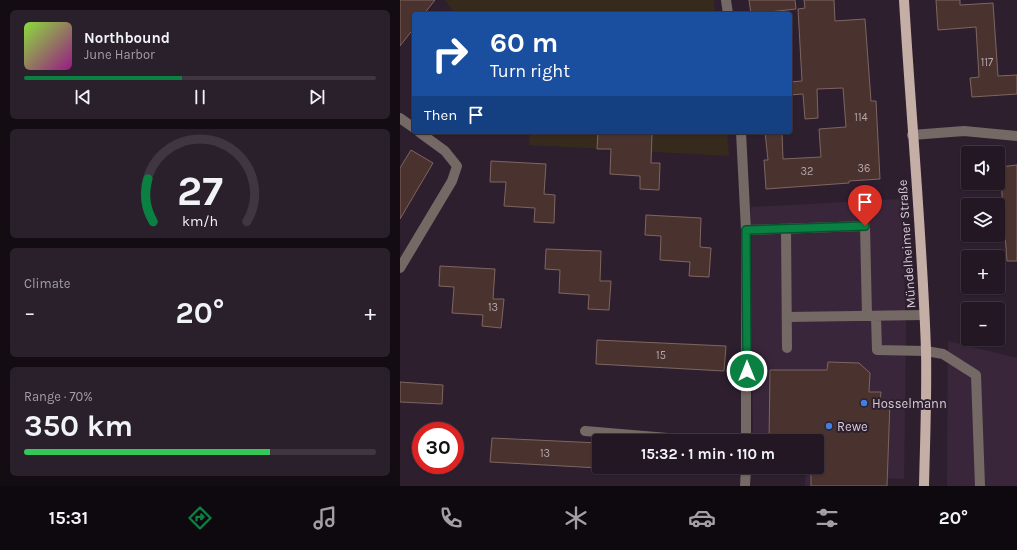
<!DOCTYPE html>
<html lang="en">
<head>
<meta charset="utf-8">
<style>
	:root { --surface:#221723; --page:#2a202b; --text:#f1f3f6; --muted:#a29fa6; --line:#3f3641; --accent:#0b8043 }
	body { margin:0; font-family:Karla,sans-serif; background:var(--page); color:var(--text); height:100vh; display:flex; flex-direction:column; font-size:15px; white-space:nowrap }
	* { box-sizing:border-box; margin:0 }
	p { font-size:13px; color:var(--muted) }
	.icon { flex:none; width:22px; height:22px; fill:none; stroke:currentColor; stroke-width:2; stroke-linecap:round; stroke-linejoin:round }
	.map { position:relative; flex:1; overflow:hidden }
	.panel { display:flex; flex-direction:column; gap:10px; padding:10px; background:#130d13; width:400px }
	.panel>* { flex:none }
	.banner { position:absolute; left:12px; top:12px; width:380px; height:122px; border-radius:4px; box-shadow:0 1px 3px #0004,0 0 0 1px var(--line); background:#1a4fa0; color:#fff; overflow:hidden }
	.controls { position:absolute; left:561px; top:146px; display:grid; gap:8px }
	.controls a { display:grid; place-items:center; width:44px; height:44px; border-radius:4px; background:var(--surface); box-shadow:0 1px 3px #0004,0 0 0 1px var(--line); font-size:20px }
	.speed { position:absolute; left:12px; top:422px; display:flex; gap:8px; font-size:20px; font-weight:700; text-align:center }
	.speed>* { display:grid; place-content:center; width:52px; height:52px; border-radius:50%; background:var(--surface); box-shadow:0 1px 3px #0004,0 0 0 1px var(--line); line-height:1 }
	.speed .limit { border:6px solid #d22; background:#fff; color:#111 }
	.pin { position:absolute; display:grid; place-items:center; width:34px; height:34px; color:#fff; margin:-41px -17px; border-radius:50% 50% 50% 0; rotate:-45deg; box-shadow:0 0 4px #0007 }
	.pin .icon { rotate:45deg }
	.me { position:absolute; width:44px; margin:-22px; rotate:0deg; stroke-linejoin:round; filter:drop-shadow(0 0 3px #0008) }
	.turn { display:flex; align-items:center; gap:14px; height:84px; padding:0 12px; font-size:18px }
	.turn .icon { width:52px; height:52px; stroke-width:2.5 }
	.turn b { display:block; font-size:28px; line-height:34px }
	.then { display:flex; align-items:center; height:38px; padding:0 12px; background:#0003; gap:8px; font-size:15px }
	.big { font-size:30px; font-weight:700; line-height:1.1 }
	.panel .tile { flex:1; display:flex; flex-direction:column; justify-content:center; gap:6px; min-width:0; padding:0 14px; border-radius:6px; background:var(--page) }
	.panel .dial { align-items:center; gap:0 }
	.dial svg { height:104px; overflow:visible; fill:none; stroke:var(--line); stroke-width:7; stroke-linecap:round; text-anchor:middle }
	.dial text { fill:var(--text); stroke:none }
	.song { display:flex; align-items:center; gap:12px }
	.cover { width:48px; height:48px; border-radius:6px; background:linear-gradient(135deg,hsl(90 70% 55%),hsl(310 70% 35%)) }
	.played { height:4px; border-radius:2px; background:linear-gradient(90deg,var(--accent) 45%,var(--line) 45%) }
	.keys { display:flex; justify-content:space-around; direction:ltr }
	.heat { display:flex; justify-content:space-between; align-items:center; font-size:22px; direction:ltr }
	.charge { height:6px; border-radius:3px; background:linear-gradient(90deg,#34c759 70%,var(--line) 0) }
	.trip { position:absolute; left:192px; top:434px; width:232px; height:40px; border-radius:4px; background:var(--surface); box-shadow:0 1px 3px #0004,0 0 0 1px var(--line); font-weight:700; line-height:40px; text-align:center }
	.dock { display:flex; height:64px; justify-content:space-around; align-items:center; background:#0e090e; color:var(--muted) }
	.dock .icon { width:28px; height:28px }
	.dock .selected { color:var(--accent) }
	.dock b { font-size:18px; color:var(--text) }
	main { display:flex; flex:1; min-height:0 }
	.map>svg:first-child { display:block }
	.built { fill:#3a263b }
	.education { fill:#362a1c }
	.building { fill:#4a332e; stroke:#7f6560 }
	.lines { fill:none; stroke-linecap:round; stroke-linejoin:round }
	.minor { stroke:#756965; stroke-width:10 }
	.major { stroke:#c5aea5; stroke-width:10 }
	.route-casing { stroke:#07532c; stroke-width:10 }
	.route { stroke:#0b8043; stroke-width:7 }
	.shop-dot { fill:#3f7fe0; stroke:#2e1f2f; stroke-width:1.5 }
	.labels { text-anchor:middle; stroke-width:4; stroke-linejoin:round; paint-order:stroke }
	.number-label { font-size:11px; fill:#b4a6ad }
	.street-label { font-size:13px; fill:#d7cdd7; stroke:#2e1f2f }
	.poi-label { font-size:13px; fill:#d7cdd7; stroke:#2e1f2f; text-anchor:start }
</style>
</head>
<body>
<main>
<section class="panel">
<div class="tile">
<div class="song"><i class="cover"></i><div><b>Northbound</b><p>June Harbor</p></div></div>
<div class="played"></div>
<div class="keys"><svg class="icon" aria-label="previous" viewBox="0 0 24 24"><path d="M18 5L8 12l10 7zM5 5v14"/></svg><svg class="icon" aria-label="pause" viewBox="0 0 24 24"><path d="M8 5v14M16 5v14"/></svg><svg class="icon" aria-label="next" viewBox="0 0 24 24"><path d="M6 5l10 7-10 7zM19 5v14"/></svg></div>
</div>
<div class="tile dial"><svg viewBox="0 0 100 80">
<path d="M14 69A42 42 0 1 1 86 69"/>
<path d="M14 69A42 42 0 0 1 10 36" stroke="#0b8043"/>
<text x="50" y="56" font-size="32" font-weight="700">27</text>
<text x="50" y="72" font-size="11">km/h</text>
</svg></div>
<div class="tile"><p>Climate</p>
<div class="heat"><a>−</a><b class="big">20°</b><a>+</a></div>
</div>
<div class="tile"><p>Range · 70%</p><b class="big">350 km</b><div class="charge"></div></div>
</section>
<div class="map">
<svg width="617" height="486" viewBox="0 0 617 486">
	<rect width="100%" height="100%" fill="#2e1f2f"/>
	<path class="built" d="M502,199L506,328L504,479L478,478L457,486H405L406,467H417V441H353L351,207Z
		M548,341L617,358V486H547Z"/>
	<path class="education" d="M45,0H314L315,14H55Z
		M130,132H327L329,156L129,145Z"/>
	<path class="building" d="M0,0H35L24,14H14V28L0,46Z
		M349,0H395L396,9L351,14Z
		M404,0H434L435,21L465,19L471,101H476L480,179L449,181V183L366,189L364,160H368L365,132H382L383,159L421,157L419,129L446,127L443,88L417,89L418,118L405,119L403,94L390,95V82L402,81L398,9L405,8Z
		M536,0H560V5L593,3L598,76L617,75V94L572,97L570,78L579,77L576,27L538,30Z
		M198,132L252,133L251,163H260L259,190L240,189V176L210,174L211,149H197Z
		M11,150L33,163L0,219V168Z
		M91,161L146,164L144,194L155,195L154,223L134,222L135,208L104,206L106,182H90Z
		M617,165V261H607L600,167Z
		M246,215L301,218L300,247L311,248L309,277L289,276L290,262L260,260L261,236L245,235Z
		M146,249L201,251L200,281H211L209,310L188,309L189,295L159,293L160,270L145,269Z
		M40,266L95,269L93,299H104L101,328L82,326L83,315L52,313L54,287L39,286Z
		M197,340L326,346L324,371L196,364Z
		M428,362L459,363L470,373L469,392H481L480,401H490L487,486H411V467H417V441H369L370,370H427Z
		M0,382L43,385L42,404L0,402Z
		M92,438L199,443V468L90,462Z"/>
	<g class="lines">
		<path class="minor" d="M326,0L328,14
			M0,118L14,128
			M341,132L346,230V441
			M512,135L564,131L617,136
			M386,229L387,348
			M346,230L465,226L467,316
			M0,268L52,181L57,166L45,151L19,132
			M476,316L477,350L526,351L543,354L576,375L580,486
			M387,317L524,315
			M185,431L303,441
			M345,486L346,467"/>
		<path class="major" d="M504,0C511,117 522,233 526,350C527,395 525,441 524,486"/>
	</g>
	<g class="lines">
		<g class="route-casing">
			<path id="route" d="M347,371L346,230L465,226"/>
		</g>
		<use href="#route" class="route"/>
	</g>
	<g class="shop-dot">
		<circle cx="464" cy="403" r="4"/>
		<circle cx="429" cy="426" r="4"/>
	</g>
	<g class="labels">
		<g class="number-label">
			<text x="587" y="66">117</text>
			<text x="461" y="121">114</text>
			<text x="464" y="172">36</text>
			<text x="407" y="175">32</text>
			<text x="93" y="311">13</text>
			<text x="261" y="359">15</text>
			<text x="145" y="457">13</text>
		</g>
		<g class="street-label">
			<text transform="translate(506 244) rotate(-94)" y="5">Mündelheimer Straße</text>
		</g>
		<g class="poi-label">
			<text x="472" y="408">Hosselmann</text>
			<text x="437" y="431">Rewe</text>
		</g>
	</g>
</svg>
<div class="controls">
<a><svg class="icon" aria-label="sound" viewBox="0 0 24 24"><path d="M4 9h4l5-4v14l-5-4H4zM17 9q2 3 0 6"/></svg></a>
<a><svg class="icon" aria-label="layers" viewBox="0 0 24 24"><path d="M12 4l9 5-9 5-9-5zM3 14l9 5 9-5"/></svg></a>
<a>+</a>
<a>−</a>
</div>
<div class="speed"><div class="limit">30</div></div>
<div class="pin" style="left:465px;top:226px;background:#d93025"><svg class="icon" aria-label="arrive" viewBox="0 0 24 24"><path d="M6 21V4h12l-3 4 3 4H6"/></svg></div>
<svg class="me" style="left:347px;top:371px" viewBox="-20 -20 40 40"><circle r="17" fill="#0b8043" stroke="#fff" stroke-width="3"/><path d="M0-11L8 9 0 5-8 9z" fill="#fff"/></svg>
<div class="trip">15:32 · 1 min · 110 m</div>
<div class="banner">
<div class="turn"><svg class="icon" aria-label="right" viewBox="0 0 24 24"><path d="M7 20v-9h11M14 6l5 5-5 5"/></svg><div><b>60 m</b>Turn right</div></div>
<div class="then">Then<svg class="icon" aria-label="arrive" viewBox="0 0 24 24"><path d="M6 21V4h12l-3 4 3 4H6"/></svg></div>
</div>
</div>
</main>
<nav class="dock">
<b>15:31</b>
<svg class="icon selected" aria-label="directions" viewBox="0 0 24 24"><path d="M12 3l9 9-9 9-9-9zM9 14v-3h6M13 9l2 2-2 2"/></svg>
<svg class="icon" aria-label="music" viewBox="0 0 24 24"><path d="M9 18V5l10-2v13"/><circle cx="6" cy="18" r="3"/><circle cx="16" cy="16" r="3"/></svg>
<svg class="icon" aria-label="phone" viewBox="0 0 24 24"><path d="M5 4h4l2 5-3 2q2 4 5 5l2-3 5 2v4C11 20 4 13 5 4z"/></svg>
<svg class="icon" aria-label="climate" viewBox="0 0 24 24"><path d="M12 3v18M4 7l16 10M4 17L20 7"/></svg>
<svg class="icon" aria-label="car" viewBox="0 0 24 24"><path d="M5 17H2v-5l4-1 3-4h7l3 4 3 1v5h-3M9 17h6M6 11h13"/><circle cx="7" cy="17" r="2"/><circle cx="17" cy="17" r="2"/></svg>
<svg class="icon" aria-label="filters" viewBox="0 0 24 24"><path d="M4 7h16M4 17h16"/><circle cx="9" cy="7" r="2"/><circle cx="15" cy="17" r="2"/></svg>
<b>20°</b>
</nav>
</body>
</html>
